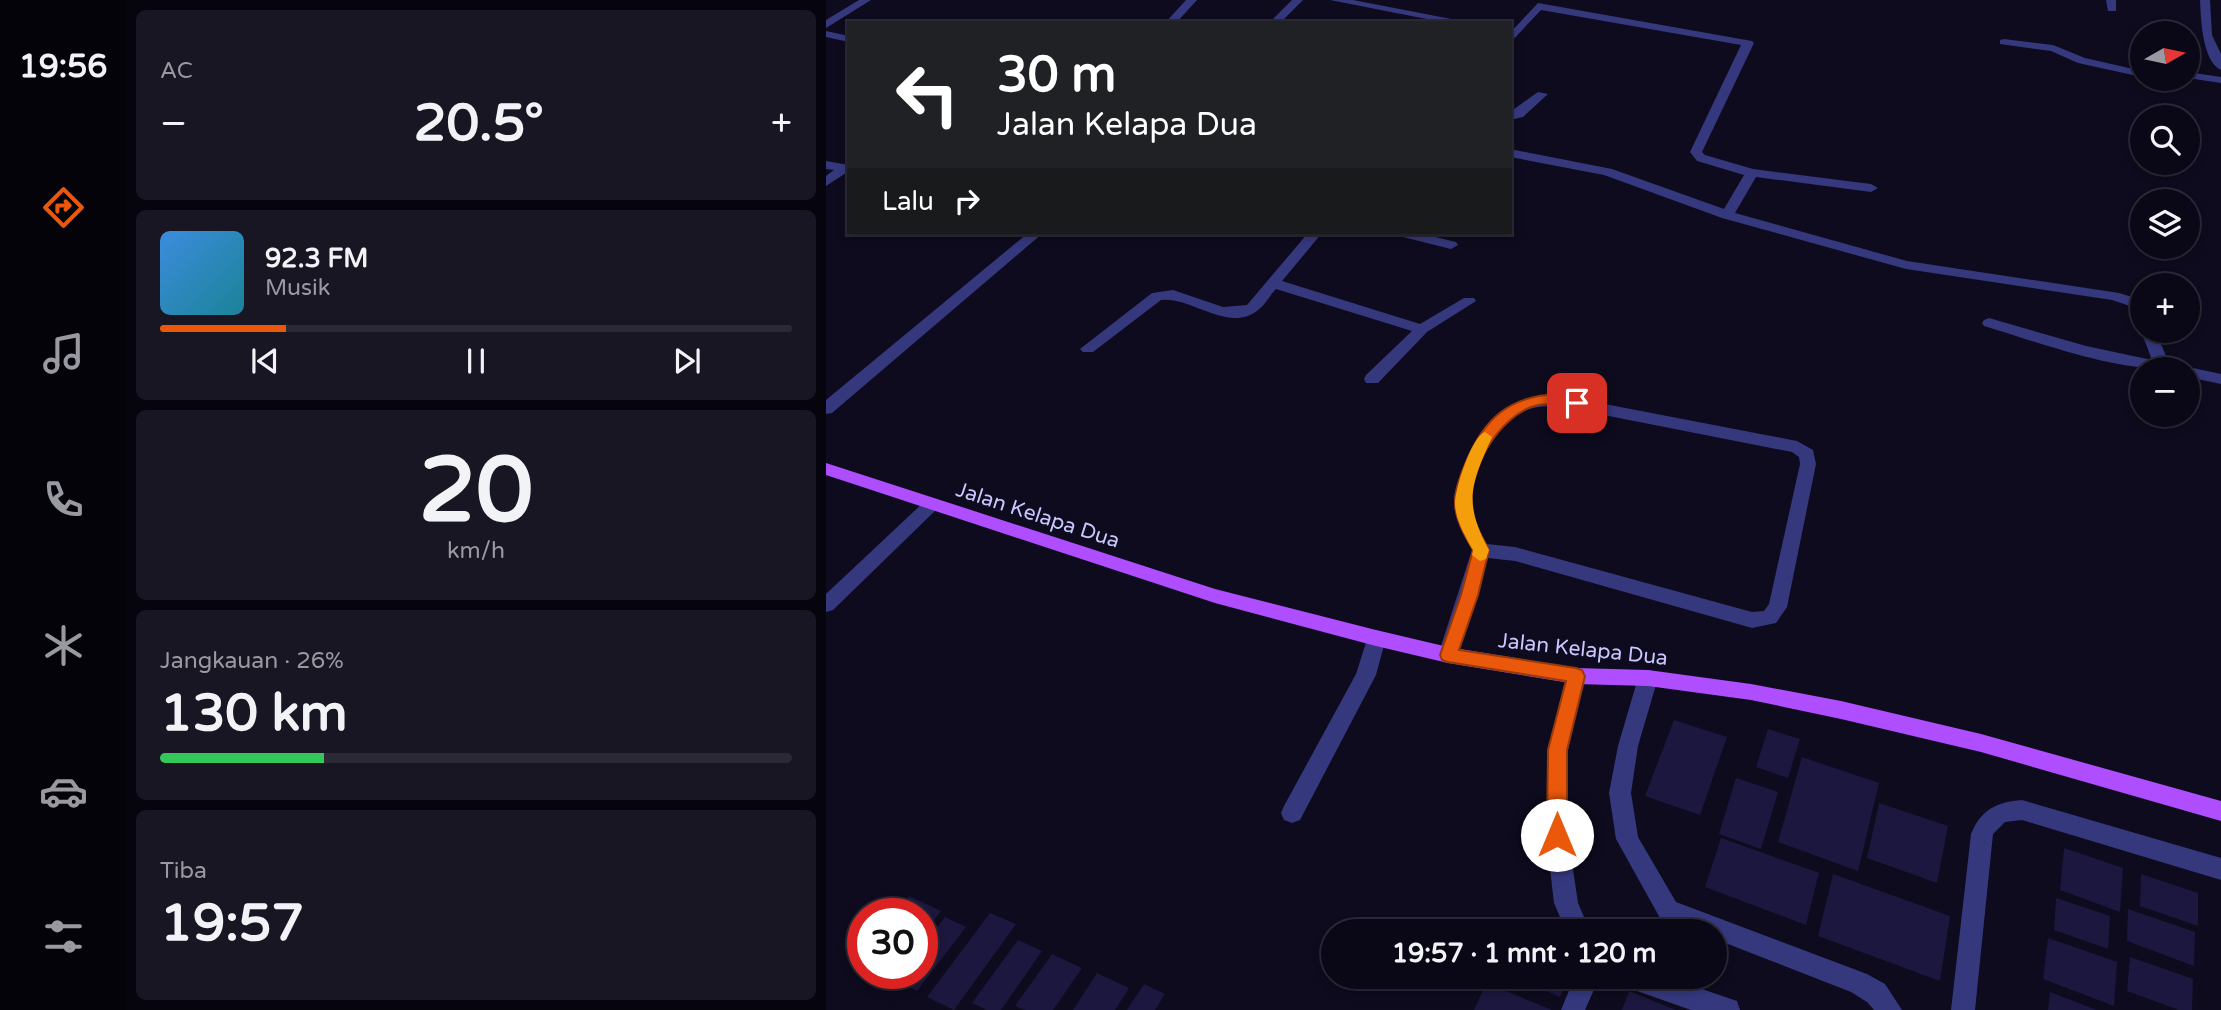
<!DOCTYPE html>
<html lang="id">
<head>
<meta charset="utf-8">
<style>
	:root { --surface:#0a0816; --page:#181623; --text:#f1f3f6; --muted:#999aa1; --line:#2a2935; --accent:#ea580c }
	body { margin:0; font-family:"Varela Round",sans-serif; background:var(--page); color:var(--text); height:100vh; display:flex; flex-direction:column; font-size:26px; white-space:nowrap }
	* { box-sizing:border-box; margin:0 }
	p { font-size:23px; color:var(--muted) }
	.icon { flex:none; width:38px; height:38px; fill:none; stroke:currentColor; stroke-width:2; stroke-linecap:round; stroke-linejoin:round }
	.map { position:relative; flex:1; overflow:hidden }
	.details { display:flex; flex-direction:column; gap:10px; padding:10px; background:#06040c; width:700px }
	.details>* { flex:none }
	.banner { position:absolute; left:21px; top:21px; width:665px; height:214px; border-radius:0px; box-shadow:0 4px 10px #0003,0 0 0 2px var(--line); background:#202124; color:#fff; overflow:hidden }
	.needle { width:46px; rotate:81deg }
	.tools { position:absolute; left:1304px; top:21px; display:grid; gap:14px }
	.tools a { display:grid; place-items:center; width:70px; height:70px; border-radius:50%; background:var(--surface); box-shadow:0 4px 10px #0003,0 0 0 2px var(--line); font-size:35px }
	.speed { position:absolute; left:21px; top:898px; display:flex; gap:14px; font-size:35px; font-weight:700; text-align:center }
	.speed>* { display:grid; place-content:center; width:91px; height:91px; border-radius:50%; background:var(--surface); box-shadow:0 4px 10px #0003,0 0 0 2px var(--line); line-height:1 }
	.speed .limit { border:10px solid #d22; background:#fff; color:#111 }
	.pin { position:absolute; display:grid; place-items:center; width:60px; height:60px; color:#fff; margin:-30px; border-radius:14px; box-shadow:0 4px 10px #0006 }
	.me { position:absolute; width:77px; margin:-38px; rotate:0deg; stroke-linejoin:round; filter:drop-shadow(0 0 5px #0008) }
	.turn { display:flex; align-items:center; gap:24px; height:147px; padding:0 35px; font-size:32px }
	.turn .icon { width:91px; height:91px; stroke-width:2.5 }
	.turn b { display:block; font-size:49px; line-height:60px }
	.then { display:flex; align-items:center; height:66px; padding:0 35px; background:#0003; gap:14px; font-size:26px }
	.big { font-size:52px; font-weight:700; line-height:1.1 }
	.details .card { flex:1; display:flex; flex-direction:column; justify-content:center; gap:10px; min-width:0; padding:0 24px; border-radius:10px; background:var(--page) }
	.details .dial { align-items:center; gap:0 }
	.dial b { font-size:91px; line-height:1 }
	.song { display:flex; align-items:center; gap:21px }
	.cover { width:84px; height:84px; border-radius:10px; background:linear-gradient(135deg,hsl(210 70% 55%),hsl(190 70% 35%)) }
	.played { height:7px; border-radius:4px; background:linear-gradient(90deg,var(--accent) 20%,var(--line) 20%) }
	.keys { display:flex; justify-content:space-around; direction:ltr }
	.heat { display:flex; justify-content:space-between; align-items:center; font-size:38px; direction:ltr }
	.charge { height:10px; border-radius:5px; background:linear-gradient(90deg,#34c759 26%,var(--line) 0) }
	.trip { position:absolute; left:495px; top:919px; width:406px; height:70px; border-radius:35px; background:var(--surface); box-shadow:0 4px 10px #0003,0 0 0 2px var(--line); font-weight:700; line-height:70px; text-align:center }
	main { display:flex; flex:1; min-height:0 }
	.menu { display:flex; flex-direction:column; width:126px; justify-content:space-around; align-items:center; background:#040309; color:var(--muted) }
	.menu .icon { width:49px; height:49px }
	.menu .on { color:var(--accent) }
	.menu b { font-size:32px; color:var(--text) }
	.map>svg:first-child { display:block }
	.building { fill:#1c173e }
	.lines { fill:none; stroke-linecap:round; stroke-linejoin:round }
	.minor { fill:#35387d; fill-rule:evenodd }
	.major { fill:#ae4eff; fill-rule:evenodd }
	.route { fill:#ea580c; stroke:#983908; stroke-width:2 }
	.slow { fill:#f59e0b }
	.labels { text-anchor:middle; stroke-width:7; stroke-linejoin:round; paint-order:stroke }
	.street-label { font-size:21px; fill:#c9c7ff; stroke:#0d0b1d }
</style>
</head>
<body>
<main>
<nav class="menu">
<b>19:56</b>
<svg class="icon on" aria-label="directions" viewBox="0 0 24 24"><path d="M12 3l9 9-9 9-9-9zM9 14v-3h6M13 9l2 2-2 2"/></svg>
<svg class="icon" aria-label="music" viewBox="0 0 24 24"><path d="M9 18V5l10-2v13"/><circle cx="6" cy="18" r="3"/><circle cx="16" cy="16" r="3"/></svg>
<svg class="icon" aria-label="phone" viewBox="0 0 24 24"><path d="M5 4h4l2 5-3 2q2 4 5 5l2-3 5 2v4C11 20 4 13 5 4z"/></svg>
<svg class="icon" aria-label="climate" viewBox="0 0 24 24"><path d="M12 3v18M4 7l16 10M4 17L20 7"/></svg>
<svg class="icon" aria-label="car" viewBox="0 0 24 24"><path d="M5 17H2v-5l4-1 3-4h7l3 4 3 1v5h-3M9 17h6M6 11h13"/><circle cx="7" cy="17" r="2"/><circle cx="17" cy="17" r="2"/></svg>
<svg class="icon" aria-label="filters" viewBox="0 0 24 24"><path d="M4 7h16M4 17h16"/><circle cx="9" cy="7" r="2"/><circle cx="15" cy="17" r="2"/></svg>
</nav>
<section class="details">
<div class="card"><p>AC</p>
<div class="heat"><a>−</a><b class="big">20.5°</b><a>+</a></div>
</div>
<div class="card">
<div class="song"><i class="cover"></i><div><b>92.3 FM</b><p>Musik</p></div></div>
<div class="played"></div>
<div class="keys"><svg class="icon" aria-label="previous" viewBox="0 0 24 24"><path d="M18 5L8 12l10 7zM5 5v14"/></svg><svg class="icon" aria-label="pause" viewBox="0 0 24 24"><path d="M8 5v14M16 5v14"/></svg><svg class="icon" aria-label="next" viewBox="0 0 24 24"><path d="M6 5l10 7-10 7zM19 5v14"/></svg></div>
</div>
<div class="card dial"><b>20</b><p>km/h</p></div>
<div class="card"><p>Jangkauan · 26%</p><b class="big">130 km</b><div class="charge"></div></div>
<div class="card"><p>Tiba</p><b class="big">19:57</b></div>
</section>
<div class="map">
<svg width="1395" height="1010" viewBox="0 0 1395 1010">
	<rect width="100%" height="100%" fill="#0d0b1d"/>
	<path class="building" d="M848,720L901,737L874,815L819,796Z
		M942,729L974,739L962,778L930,767Z
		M976,757L1053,783L1032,871L952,842Z
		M910,778L952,792L935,849L893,834Z
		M1053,803L1122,826L1111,883L1041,858Z
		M895,838L993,873L980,925L879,887Z
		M1238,848L1297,868L1294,912L1234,890Z
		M1007,874L1124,916L1114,981L992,936Z
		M1315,874L1372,893V926L1314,906Z
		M83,896L115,911L96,935V914H69Z
		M1230,898L1284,916L1282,949L1228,930Z
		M1302,909L1369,932L1368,966L1301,941Z
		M164,913L190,924L128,1010L101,997Z
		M119,917L140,927L91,991L69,980L75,973H96V946Z
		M1222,938L1291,962L1288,1006L1217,979Z
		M192,940L216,951L175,1010H161L146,1003Z
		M226,954L256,968L227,1010H199L189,1006Z
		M1304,957L1367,979L1366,1010H1353L1301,991Z
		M271,973L303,988L289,1010H247Z
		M686,976H743L734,997Z
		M660,983L726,1010H648Z
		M318,984L339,994L329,1010H301Z
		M803,991L850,1010H796Z
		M1224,992L1271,1010H1222Z"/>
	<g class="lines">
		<path class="minor" d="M33,0H45L0,28V20Z
			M360,0H371L350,23H339Z
			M466,0H477L454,23H443Z
			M504,0H527L646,23H621Z
			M1280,0H1290V11H1282Z
			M1374,0H1384L1386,35L1395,54V70C1376,61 1375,19 1374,0Z
			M712,3L926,41L928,43L876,152L879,155L927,169L1045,184L1052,188L1045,192L930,177L909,213L1081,261L1293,293L1316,300V315L1311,314L1307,307L1286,300L1080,269L896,218L778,175L684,157V149L786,169L898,209L918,175L871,161L864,152L915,45L715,10L684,43V33Z
			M0,31L23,36V42L0,37Z
			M1178,39L1227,45L1259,58L1316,71V77L1252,63L1225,51L1174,44V40Z
			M1362,72L1395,77V83L1362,78Z
			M712,92L722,94L697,117L684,120V112Z
			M0,161L23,165V171L0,186V176L8,170L0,169Z
			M202,233H217L6,413L0,414V400Z
			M482,233H496L456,281L594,324L638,298H648L650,301L601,332L552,383H540L538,379L540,375L586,331L450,289C444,295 439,305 432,310C403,334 365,296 335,300L267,352H257L254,349L326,293L347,290L397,307L421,305Z
			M571,233H593L630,242L632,245L625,249L573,236Z
			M1163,318L1260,346L1326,360L1315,331H1330L1343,364L1353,369C1290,372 1218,344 1158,326L1156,323L1158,320Z
			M1362,367L1395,374V384L1362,377V369H1356Z
			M732,395L971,441L987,450L990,464L961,607L950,623L926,628L689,561L662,558L632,655L629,661L622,663L615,661L612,655L646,550C638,536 629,521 628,505C627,489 635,473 641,459C660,418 686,397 732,395ZM732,406L966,452L973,457L974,464L943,604L938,611L926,612L689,547L661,544C654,531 646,517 646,503C645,468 671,420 704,409C713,406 723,406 732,406Z
			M106,498L112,500L115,504L112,508L7,610L0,612V594L100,500Z
			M550,630L557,633L560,638L550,675L474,820L466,823L458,820L455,813L458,806L530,674L543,633Z
			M750,668L757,670L760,676L742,750V835L752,903L764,931H740L728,903L720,835L722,750L740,676L743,670Z
			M822,670L829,672L832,678L812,746L805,793L812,837L850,902L1041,974L1059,984L1076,1010H1048L1041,1002L1025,992L889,939V931H868L834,918L790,839L783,793L792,746L812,678L815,672Z
			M1196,800L1395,858V880L1196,820L1179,822L1167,834L1149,1010H1125L1145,834C1155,810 1170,802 1196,800Z
			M749,976H774L759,1010H735Z
			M788,976H838L911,1001L914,1010H865L791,984Z"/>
		<path class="major" d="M0,463L389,589L550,630L622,647L750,668L822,670L925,684L1015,701L1155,734L1395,801V821L1155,752L1015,719L925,700L822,686L750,684L622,663L550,646L389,603L0,475Z"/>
	</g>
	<path class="route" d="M729,394L756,400L758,403L751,408C737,405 722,402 708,406C674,416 641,470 645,505C647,522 655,536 663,550L652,595L633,650L750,668L756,670L759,676L741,750V835L738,842L731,844L724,842L721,835L722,750L740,681L622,662L616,660L614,655L635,595L647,550C639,536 630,521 629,504C628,491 635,474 640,462C658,419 682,397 729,394Z"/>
	<path class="slow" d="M659,432L666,437C645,485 637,502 663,550L660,559L654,561L646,555L647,550C639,536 629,519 629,503C629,488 646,436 659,432Z"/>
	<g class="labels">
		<g class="street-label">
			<text transform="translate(212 515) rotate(18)" y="7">Jalan Kelapa Dua</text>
			<text transform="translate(757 649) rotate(6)" y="7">Jalan Kelapa Dua</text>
		</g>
	</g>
</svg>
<div class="tools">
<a><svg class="needle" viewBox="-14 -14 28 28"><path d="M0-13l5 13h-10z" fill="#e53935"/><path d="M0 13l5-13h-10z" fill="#999aa1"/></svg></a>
<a><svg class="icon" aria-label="search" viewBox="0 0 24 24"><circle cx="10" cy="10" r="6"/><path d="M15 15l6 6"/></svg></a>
<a><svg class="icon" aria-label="layers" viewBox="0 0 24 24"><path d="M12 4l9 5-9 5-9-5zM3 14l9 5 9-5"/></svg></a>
<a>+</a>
<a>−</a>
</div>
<div class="speed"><div class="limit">30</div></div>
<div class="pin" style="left:751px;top:403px;background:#d93025"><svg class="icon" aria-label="arrive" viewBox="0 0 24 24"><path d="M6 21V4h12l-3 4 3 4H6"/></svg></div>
<svg class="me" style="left:731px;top:835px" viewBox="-20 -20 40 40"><circle r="19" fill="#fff"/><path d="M0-13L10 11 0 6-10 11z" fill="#ea580c"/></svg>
<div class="trip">19:57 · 1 mnt · 120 m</div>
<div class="banner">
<div class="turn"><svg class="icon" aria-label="left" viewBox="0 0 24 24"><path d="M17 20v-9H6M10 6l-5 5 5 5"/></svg><div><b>30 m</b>Jalan Kelapa Dua</div></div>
<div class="then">Lalu<svg class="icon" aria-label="right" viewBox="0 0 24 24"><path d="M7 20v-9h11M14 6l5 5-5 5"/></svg></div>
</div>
</div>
</main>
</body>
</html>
